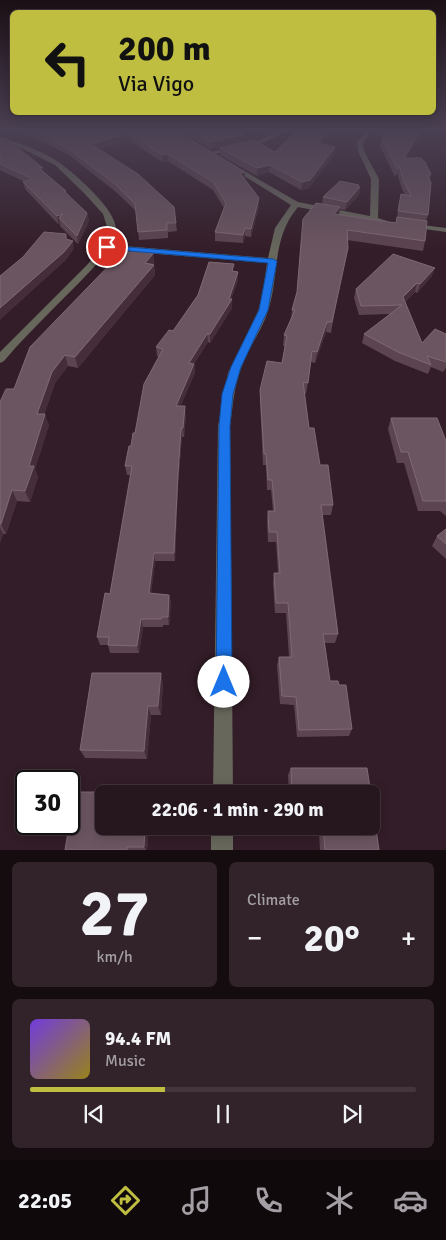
<!DOCTYPE html>
<html lang="en">
<head>
<meta charset="utf-8">
<style>
	:root { --surface:#26161e; --page:#32232b; --text:#f1f3f6; --muted:#a49fa4; --line:#42353c; --accent:#bfbe41 }
	body { margin:0; font-family:Signika,sans-serif; background:var(--page); color:var(--text); height:100vh; display:flex; flex-direction:column; font-size:19px; white-space:nowrap }
	* { box-sizing:border-box; margin:0 }
	p { font-size:16px; color:var(--muted) }
	.icon { flex:none; width:28px; height:28px; fill:none; stroke:currentColor; stroke-width:2; stroke-linecap:round; stroke-linejoin:round }
	.map { position:relative; height:850px; overflow:hidden }
	.panel { display:flex; flex-direction:column; gap:12px; padding:12px; background:#150c10; flex:1 }
	.panel>* { flex:none }
	.guide { position:absolute; left:10px; top:10px; width:426px; height:105px; border-radius:8px; box-shadow:0 2px 12px #0003,0 0 0 1px var(--line); background:#bfbe41; color:#111; overflow:hidden }
	.speed { position:absolute; left:15px; top:770px; display:flex; gap:10px; font-size:25px; font-weight:700; text-align:center }
	.speed>* { display:grid; place-content:center; width:65px; height:65px; border-radius:50%; background:var(--surface); box-shadow:0 2px 12px #0003,0 0 0 1px var(--line); line-height:1 }
	.speed .limit { border:2px solid #111; border-radius:8px; background:#fff; color:#111 }
	.pin { position:absolute; display:grid; place-items:center; width:42px; height:42px; color:#fff; margin:-21px; border:2px solid #fff; border-radius:50%; box-shadow:0 1px 5px #0007 }
	.me { position:absolute; width:55px; margin:-28px; rotate:0deg; stroke-linejoin:round; filter:drop-shadow(0 0 4px #0008) }
	.turn { display:flex; align-items:center; gap:18px; height:105px; padding:0 25px; font-size:22px }
	.turn .icon { width:65px; height:65px; stroke-width:2.5 }
	.turn b { display:block; font-size:35px; line-height:42px }
	.big { font-size:38px; font-weight:700; line-height:1.1 }
	.panel .card { flex:1; display:flex; flex-direction:column; justify-content:center; gap:8px; min-width:0; padding:0 18px; border-radius:8px; background:var(--page) }
	.panel .dial { align-items:center; gap:0 }
	.dial b { font-size:65px; line-height:1 }
	.song { display:flex; align-items:center; gap:15px }
	.cover { width:60px; height:60px; border-radius:8px; background:linear-gradient(135deg,hsl(260 70% 55%),hsl(50 70% 35%)) }
	.played { height:5px; border-radius:2px; background:linear-gradient(90deg,var(--accent) 35%,var(--line) 35%) }
	.keys { display:flex; justify-content:space-around; direction:ltr }
	.heat { display:flex; justify-content:space-between; align-items:center; font-size:28px; direction:ltr }
	.panel .tiles { flex:1; display:grid; gap:12px; grid-template-columns:1fr 1fr }
	.card:last-child { grid-column:span 2 }
	.trip { position:absolute; left:95px; top:785px; width:285px; height:50px; border-radius:8px; background:var(--surface); box-shadow:0 2px 12px #0003,0 0 0 1px var(--line); font-weight:700; line-height:50px; text-align:center }
	.dock { display:flex; height:80px; justify-content:space-around; align-items:center; background:#0f090c; color:var(--muted) }
	.dock .icon { width:35px; height:35px }
	.dock .active { color:var(--accent) }
	.dock b { font-size:22px; color:var(--text) }
	.map>svg:first-child { display:block }
	.lines { fill:none; stroke-linecap:round; stroke-linejoin:round }
	.minor { fill:#67675c; fill-rule:evenodd }
	.wall { fill:#5c4450 }
	.shaded-wall { fill:#452e39 }
	.building { fill:#6b5560; stroke:#7f6a74 }
	.route { fill:#1a73e8; stroke:#114b97 }
</style>
</head>
<body>
<div class="map">
<svg width="446" height="850" viewBox="0 0 446 850">
	<rect width="100%" height="100%" fill="#331d28"/>
	<g class="lines">
		<path class="minor" d="M279,131H287L262,143L210,155L207,153L258,141Z
			M365,131H371L363,143L364,151L379,179L378,218L387,221L383,223L374,222L298,207C271,239 280,274 268,311C262,330 249,347 242,366C234,385 233,406 230,426L233,794H213L218,426L228,373L258,311L262,297L267,263L109,250C76,289 37,322 4,361L0,363V352L87,265L103,246L108,230L103,214L85,194L55,165L15,145L0,142V138C20,143 43,151 60,163C76,175 116,209 116,230C116,234 113,241 112,245L268,258L275,228L291,205L228,166V164H232L298,202L370,216L371,179L358,151L357,143Z
			M407,223L446,228V232L410,227H407Z
			M211,826H233V850H211Z"/>
	</g>
	<path class="wall" d="M21,131H177L245,172L244,179L259,198V206L251,237L245,236L243,243L215,241V232L224,208L213,190L168,161L162,162L129,140L99,149L174,207L177,231L168,232V238L139,240L136,211L116,192L69,155Z
		M180,131H235L243,135V142L211,149Z
		M296,131H331L322,144L335,147L334,155L309,188L301,190L269,172L257,176L220,155V148L275,152Z
		M384,131H422L406,158L431,174L430,180L428,215L426,221L425,241L423,251L347,240L331,333L326,332L315,363L311,362L306,394L304,393L309,428L320,465L333,505L331,515H322L338,634L335,643H325L330,681L352,729L349,736L297,737L294,705L280,704L277,665L279,657H289L286,613H275L273,583L274,573H278L276,542H268L267,521L268,511H273L271,490H267L266,465H263L260,401V390L282,363L285,346H283L284,335L291,319L292,310L322,204L323,197L359,187H360L359,195L345,210L340,209L339,215L396,223L401,194L405,195L402,189L397,173L395,177L380,146Z
		M0,137L66,191L67,195L87,213L89,221L78,244L60,226V223L58,224L25,189L23,181L0,170Z
		M153,254L155,275L78,368L68,366L55,383L44,414L49,425L35,469L38,477L30,502L17,501L6,534H3L0,543V402Z
		M234,271L238,272V280L231,299L232,308L210,343L208,342L194,364L195,373L180,406L186,415L184,437H182L178,483L175,561H155L151,593L169,595L171,603L169,625H163V627H143L139,653H110L108,645H100L97,637L110,594L131,475H127L125,466L159,357L157,356L156,347Z
		M432,276L417,293L415,292L405,302L422,343L446,334V368L443,372L431,367L428,374L395,361L362,343L364,334L390,314L359,315L354,298L356,289Z
		M391,418L446,441V516L440,511H418L404,463H397L388,429Z
		M446,529V559L432,546L437,536Z
		M163,683L161,715H151L147,759L85,758L80,750Z
		M291,768L371,794H289L288,775Z
		M75,792H148L149,794H104V826H149L147,850H65Z
		M292,826H371L379,850H320L319,833L292,832Z"/>
	<path class="shaded-wall" d="M327,131H331L317,150L318,143Z
		M420,131H422L402,165L404,158Z
		M128,133L129,140L92,151L91,144Z
		M243,135V142L211,149V142Z
		M335,147L334,155L309,188L301,190L302,182Z
		M168,154V161L162,162V155Z
		M270,165L269,172L257,176V168Z
		M245,172V179L239,181L240,173Z
		M359,185V189L360,187L359,195L345,210L347,202Z
		M259,198V206L251,237V229Z
		M340,207L339,217L334,214Z
		M87,213L89,221L78,244L77,236Z
		M63,214L59,218L60,223L58,224L57,216Z
		M245,228V236L243,243V235Z
		M66,234L68,243L73,241L74,249L66,260L0,320V308L66,239Z
		M153,254L154,264L145,263Z
		M154,265L155,275L78,368L75,357Z
		M435,268L432,276L417,293L420,284Z
		M238,272V280L231,300L232,299V308L210,343V334L229,299Z
		M417,283L415,292L401,306L403,297Z
		M327,322L326,332L315,363L317,352Z
		M207,334L208,342L189,372V363Z
		M65,355L68,366L55,383L41,425L37,414L52,372Z
		M194,364L195,373L177,415L176,406Z
		M185,406L186,415L184,437L183,428Z
		M45,414L49,425L35,469L38,477L30,502L25,491L29,466Z
		M181,428L182,437L178,483L175,561L174,553L178,474Z
		M12,490L17,501L6,534L1,524Z
		M0,528L3,534L0,543Z
		M154,553L155,561L150,601L149,593Z
		M169,595L171,603L169,625L168,617Z
		M141,619L143,627L139,653L137,646Z
		M161,673L163,683L161,715L158,706Z
		M148,706L151,715L147,759L144,751Z
		M145,826H149L147,850H146L144,847Z"/>
	<path class="building" d="M33,131H177L245,172L240,173L259,198L251,229L245,228L243,235L215,232L226,203L213,182L168,154L162,155L128,133L91,144L138,174L174,207L176,223H167V230L138,232L135,204L115,184L67,148Z
		M191,131H235L243,135L211,142Z
		M296,131H327L318,143L335,147L310,180L302,182L270,165L257,168L220,148L253,140L275,152Z
		M384,131H420L404,158H421L425,162L431,174L428,176L431,183L428,215L398,211L401,194L411,196L404,182L399,166L397,169L382,139Z
		M0,137L7,139L43,168H39L66,191H64L87,213L77,236L59,218L63,214L57,216L23,182L33,179L0,164Z
		M340,181L359,185L357,187H360L347,202L323,197Z
		M316,203L340,207L334,214L396,223L397,217L427,221L425,241L347,230L348,248L332,322H327L317,352L312,351L308,383L303,382L309,428H314L320,465H328L333,505H321L338,634H323L330,681H338L339,685H346L352,729L299,730L296,697L282,696L279,657H292L288,603H276L274,573H280L277,532H269L268,511H275L272,480H268L266,454H264L260,390L267,361L282,363L287,336L284,335L295,310H292L297,292L303,219Z
		M44,232L66,234V239L73,241L64,252L0,308V276L23,257Z
		M127,249L153,254L145,263L154,265L75,357L65,355L52,372L37,414H45L29,466H34L25,491L12,490L1,524H0V402L6,389H14L30,347L122,252Z
		M393,254L435,268L420,284L417,283L403,297L422,343L435,329L446,334V362L427,356L431,365L398,352L364,334L402,305L361,306L356,289Z
		M209,262L234,264L232,271L238,272L229,299H232L210,334H207L189,363L194,364L176,406H185L183,428H181L178,474L174,553H154L149,593L169,595L168,617H162L161,619H141L137,646L108,645L109,637H97L105,593L110,594L132,466H125L129,446H131L133,433H135L144,384L163,349L156,347L169,330L173,331L198,295Z
		M391,418H437L446,441V501H423L408,452H401Z
		M446,529V544L437,536Z
		M92,673H161L158,706H148L144,751L80,750Z
		M291,768H367L371,794H292Z
		M75,792H148V794H104V826H145L144,847H127V850H65Z
		M371,794L379,850H325L323,827H295V826H371Z"/>
	<linearGradient id="sky" x2="0" y2="1"><stop stop-color="#1c1016"/><stop offset="0.52" stop-color="#4a4053"/><stop offset="1" stop-color="#4a4053" stop-opacity="0"/></linearGradient>
	<rect width="446" height="250" fill="url(#sky)"/>
	<path class="route" d="M104,245L273,259L277,261L268,310L241,367L233,394L230,426L232,682L230,688L224,690L218,688L216,682L219,426L222,394L231,367L259,310L268,263L107,249L103,247Z"/>
</svg>
<div class="speed"><div class="limit">30</div></div>
<div class="pin" style="left:107px;top:247px;background:#d93025"><svg class="icon" aria-label="arrive" viewBox="0 0 24 24"><path d="M6 21V4h12l-3 4 3 4H6"/></svg></div>
<svg class="me" style="left:224px;top:682px" viewBox="-20 -20 40 40"><circle r="19" fill="#fff"/><path d="M0-13L10 11 0 6-10 11z" fill="#1a73e8"/></svg>
<div class="trip">22:06 · 1 min · 290 m</div>
<div class="guide">
<div class="turn"><svg class="icon" aria-label="left" viewBox="0 0 24 24"><path d="M17 20v-9H6M10 6l-5 5 5 5"/></svg><div><b>200 m</b>Via Vigo</div></div>
</div>
</div>
<section class="panel">
<div class="tiles">
<div class="card dial"><b>27</b><p>km/h</p></div>
<div class="card"><p>Climate</p>
<div class="heat"><a>−</a><b class="big">20°</b><a>+</a></div>
</div>
<div class="card">
<div class="song"><i class="cover"></i><div><b>94.4 FM</b><p>Music</p></div></div>
<div class="played"></div>
<div class="keys"><svg class="icon" aria-label="previous" viewBox="0 0 24 24"><path d="M18 5L8 12l10 7zM5 5v14"/></svg><svg class="icon" aria-label="pause" viewBox="0 0 24 24"><path d="M8 5v14M16 5v14"/></svg><svg class="icon" aria-label="next" viewBox="0 0 24 24"><path d="M6 5l10 7-10 7zM19 5v14"/></svg></div>
</div>
</div>
</section>
<nav class="dock">
<b>22:05</b>
<svg class="icon active" aria-label="directions" viewBox="0 0 24 24"><path d="M12 3l9 9-9 9-9-9zM9 14v-3h6M13 9l2 2-2 2"/></svg>
<svg class="icon" aria-label="music" viewBox="0 0 24 24"><path d="M9 18V5l10-2v13"/><circle cx="6" cy="18" r="3"/><circle cx="16" cy="16" r="3"/></svg>
<svg class="icon" aria-label="phone" viewBox="0 0 24 24"><path d="M5 4h4l2 5-3 2q2 4 5 5l2-3 5 2v4C11 20 4 13 5 4z"/></svg>
<svg class="icon" aria-label="climate" viewBox="0 0 24 24"><path d="M12 3v18M4 7l16 10M4 17L20 7"/></svg>
<svg class="icon" aria-label="car" viewBox="0 0 24 24"><path d="M5 17H2v-5l4-1 3-4h7l3 4 3 1v5h-3M9 17h6M6 11h13"/><circle cx="7" cy="17" r="2"/><circle cx="17" cy="17" r="2"/></svg>
</nav>
</body>
</html>
